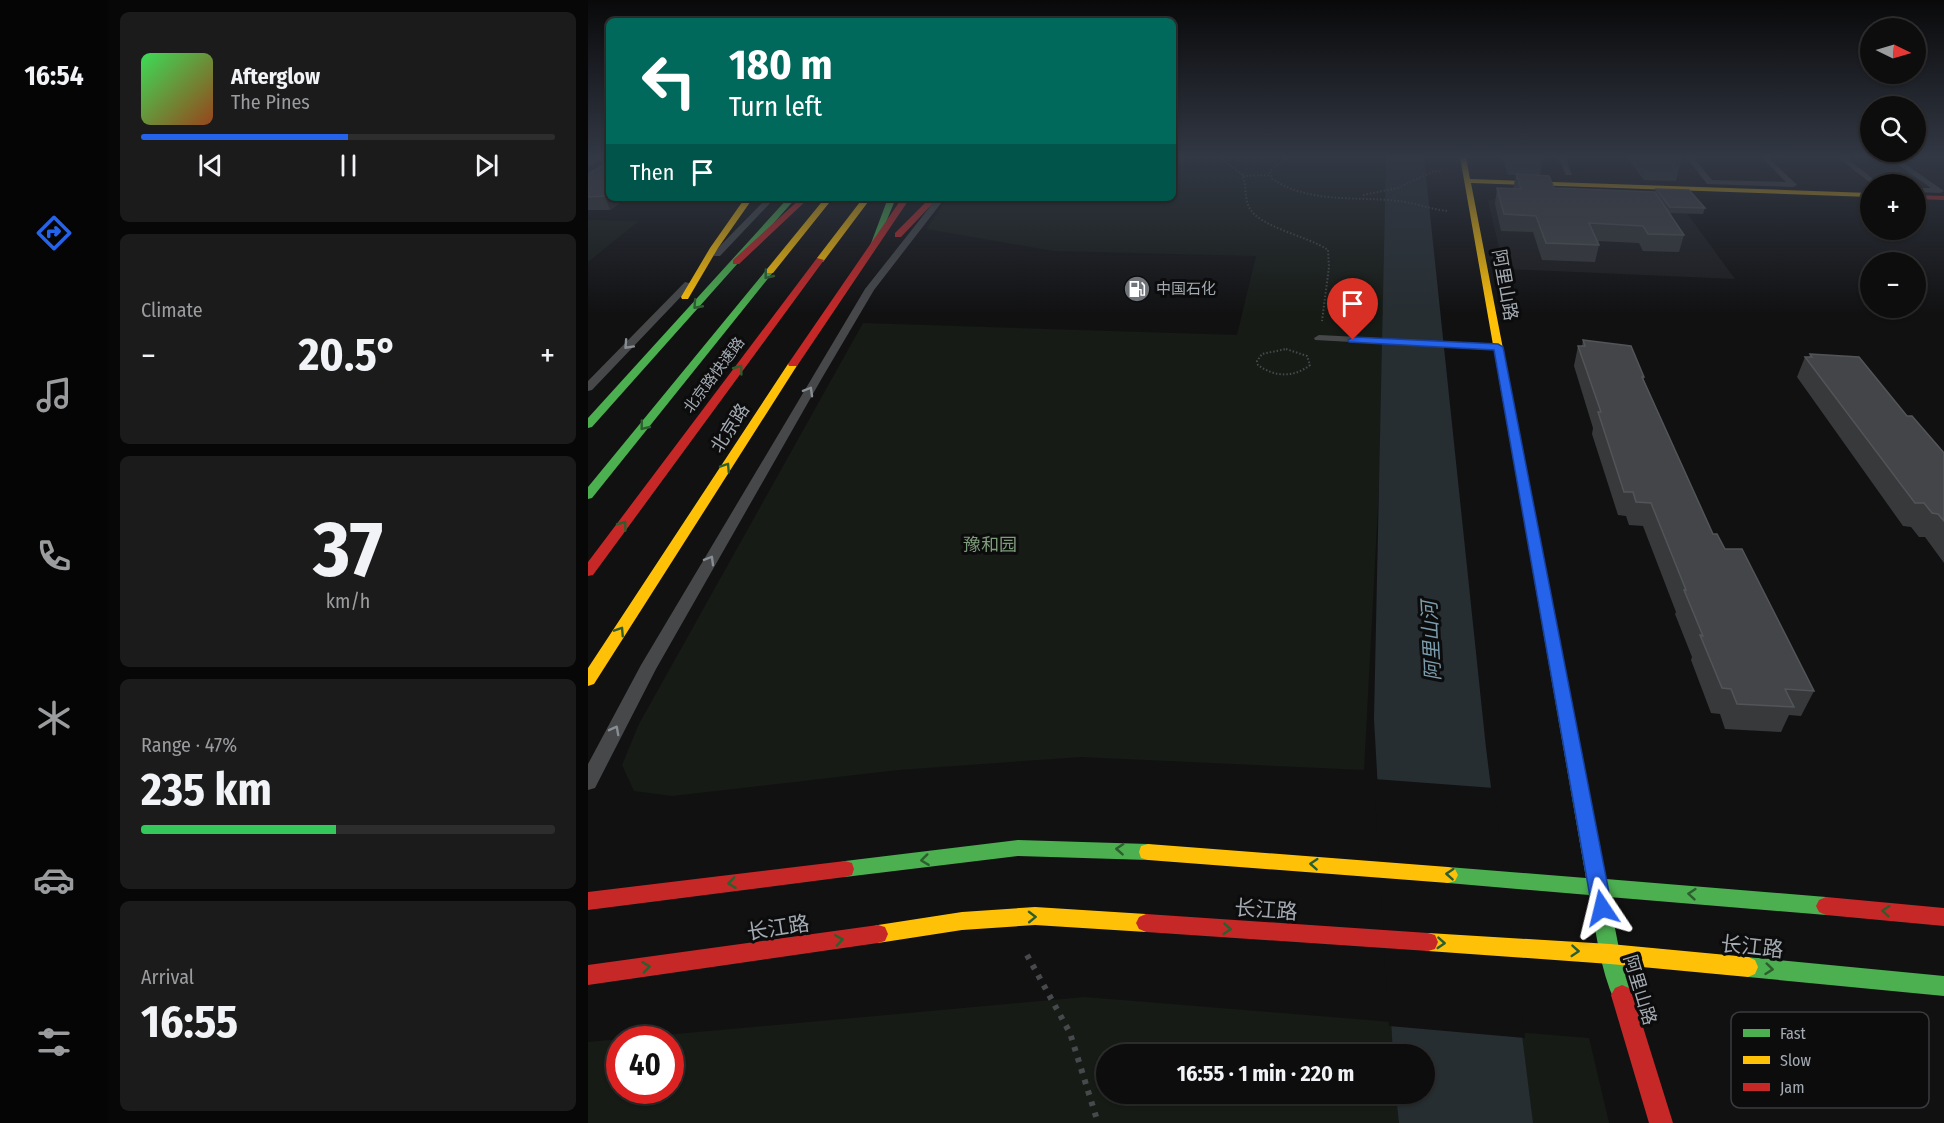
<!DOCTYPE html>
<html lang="en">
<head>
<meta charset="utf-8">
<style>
	:root { --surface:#0d0d0e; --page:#1b1b1c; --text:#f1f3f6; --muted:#9a9c9e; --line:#2d2d2e; --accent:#2563eb }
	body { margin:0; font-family:"Fira Sans Condensed","Noto Sans SC",sans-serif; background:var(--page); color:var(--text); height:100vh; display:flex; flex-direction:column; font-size:22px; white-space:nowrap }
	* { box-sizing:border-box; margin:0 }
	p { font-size:20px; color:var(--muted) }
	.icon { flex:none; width:33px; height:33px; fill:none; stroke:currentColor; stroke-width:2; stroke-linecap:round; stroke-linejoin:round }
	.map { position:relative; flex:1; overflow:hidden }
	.panel { display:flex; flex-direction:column; gap:12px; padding:12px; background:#070708; width:480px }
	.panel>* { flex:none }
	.guide { position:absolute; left:18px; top:18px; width:570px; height:183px; border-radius:9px; box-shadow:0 2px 4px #0004,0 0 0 2px var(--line); background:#00695c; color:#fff; overflow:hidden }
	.needle { width:39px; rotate:95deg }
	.fabs { position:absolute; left:1272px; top:18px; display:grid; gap:12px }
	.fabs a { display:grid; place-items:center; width:66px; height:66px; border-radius:50%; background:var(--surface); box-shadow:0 2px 4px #0004,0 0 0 2px var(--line); font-size:30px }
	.speed { position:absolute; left:18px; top:1026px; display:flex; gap:12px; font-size:30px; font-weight:700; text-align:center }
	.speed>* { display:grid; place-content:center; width:78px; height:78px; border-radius:50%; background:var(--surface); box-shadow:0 2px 4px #0004,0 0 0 2px var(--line); line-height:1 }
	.speed .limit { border:9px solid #d22; background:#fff; color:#111 }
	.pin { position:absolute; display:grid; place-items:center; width:51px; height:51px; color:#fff; margin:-62px -26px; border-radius:50% 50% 50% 0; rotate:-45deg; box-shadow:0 0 6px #0007 }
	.pin .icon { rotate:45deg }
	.me { position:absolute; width:66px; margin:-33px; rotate:350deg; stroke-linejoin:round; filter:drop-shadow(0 0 4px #0008) }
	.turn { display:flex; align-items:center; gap:21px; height:126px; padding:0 24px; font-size:27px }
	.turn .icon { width:78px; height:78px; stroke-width:2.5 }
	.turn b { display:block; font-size:42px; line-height:51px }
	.then { display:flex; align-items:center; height:57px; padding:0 24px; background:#0003; gap:12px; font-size:22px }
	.big { font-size:45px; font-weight:700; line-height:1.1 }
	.panel .card { flex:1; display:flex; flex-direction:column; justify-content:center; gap:9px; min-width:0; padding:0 21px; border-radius:9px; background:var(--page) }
	.panel .dial { align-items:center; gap:0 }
	.dial b { font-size:78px; line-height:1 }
	.song { display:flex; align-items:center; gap:18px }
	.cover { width:72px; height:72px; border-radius:9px; background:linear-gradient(135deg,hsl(130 70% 55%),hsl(20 70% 35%)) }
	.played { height:6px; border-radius:3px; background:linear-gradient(90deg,var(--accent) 50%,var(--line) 50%) }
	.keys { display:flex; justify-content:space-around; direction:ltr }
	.heat { display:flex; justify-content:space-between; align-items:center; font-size:33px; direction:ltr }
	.charge { height:9px; border-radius:4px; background:linear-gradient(90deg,#34c759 47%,var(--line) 0) }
	.trip { position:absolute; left:508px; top:1044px; width:339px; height:60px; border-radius:30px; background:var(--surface); box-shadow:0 2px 4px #0004,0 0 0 2px var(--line); font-weight:700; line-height:60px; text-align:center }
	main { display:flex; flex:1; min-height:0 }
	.tabs { display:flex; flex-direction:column; width:108px; justify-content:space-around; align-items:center; background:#050506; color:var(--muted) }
	.tabs .icon { width:42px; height:42px }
	.tabs .current { color:var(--accent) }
	.tabs b { font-size:27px; color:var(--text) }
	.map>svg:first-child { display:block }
	.built { fill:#1c1c1e }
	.green { fill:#161b16; fill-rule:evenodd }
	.water { fill:#262e32 }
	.pier { fill:#111112 }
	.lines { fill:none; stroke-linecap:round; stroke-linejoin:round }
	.path-far1 { stroke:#47494c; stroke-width:2; stroke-dasharray:1.5 2; stroke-linecap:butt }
	.path { stroke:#47494c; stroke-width:6; stroke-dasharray:4.5 7; stroke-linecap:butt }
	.lane { fill:#46484a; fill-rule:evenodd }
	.fast { fill:#4caf50; fill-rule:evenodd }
	.slow { fill:#ffc107; fill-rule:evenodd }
	.jam { fill:#c62828; fill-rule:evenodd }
	.wall { fill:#37393b }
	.shaded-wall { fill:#232425 }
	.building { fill:#434548; stroke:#525558; stroke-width:1.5 }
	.oneway { stroke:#2c5e2e }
	.oneway2 { stroke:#878d93 }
	.route { fill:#2563eb; stroke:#184099; stroke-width:1.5 }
	.labels { text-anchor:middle; stroke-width:6; stroke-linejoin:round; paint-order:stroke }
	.far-poi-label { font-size:15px; fill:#a3aab2; stroke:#0c0c0d; text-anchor:start }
	.far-street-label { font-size:15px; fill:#a3aab2; stroke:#0c0c0d }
	.street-label { font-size:18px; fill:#a3aab2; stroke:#0c0c0d }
	.park-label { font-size:18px; fill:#7d9c7a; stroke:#0c0c0d }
	.water-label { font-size:20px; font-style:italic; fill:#7b9cac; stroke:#0c0c0d }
	.near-street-label { font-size:21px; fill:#a3aab2; stroke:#0c0c0d }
	.key { fill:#0c0c0d; stroke:#393b3f; stroke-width:1.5 }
	.key-label { font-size:16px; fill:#a3aab2 }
</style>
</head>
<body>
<main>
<nav class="tabs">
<b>16:54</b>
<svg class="icon current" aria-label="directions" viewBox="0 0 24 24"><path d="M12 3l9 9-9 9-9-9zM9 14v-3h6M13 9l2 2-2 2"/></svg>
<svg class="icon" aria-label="music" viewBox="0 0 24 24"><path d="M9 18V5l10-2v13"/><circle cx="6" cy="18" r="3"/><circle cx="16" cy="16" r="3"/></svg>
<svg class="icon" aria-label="phone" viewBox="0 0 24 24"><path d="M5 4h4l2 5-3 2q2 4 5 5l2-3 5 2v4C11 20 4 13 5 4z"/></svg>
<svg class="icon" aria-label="climate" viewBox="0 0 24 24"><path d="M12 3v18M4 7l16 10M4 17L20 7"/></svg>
<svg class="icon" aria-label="car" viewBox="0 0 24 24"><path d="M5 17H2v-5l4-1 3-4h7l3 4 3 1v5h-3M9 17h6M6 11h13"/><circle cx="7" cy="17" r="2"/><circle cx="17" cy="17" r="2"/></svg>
<svg class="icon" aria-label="filters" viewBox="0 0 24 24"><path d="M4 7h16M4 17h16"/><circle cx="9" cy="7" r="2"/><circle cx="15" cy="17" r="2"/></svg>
</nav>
<section class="panel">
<div class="card">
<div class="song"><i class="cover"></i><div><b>Afterglow</b><p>The Pines</p></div></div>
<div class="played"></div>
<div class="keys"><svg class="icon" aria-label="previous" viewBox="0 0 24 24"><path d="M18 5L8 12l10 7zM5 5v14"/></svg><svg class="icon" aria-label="pause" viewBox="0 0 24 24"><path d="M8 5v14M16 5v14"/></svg><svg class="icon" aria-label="next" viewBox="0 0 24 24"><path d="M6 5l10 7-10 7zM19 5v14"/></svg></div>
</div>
<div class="card"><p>Climate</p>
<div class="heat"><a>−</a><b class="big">20.5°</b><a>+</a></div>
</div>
<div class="card dial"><b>37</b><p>km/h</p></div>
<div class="card"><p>Range · 47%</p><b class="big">235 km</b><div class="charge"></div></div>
<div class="card"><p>Arrival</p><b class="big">16:55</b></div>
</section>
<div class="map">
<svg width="1356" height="1123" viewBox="0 0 1356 1123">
	<rect width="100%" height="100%" fill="#111112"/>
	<path class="built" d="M914,196L1090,201L1147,279L916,269L900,201Z"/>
	<path class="green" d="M585,157H801L797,375L776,770L493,757L310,770L84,796L46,791L34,765L51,724L275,323L649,335L668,256L465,251L338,229L360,198H585Z
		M0,220L51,221L0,262Z
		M497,997L1001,1038L1021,1123H0V1042ZM32,1040H82V1090H32ZM519,1054H837V1094H519Z"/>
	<path class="water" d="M798,157H836L898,748L945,1123H811L808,1094H837V1054H805L786,719Z"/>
	<path class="pier" d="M786,779L906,788L937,1038L801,1026Z"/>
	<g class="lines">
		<path class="path-far1" d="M631,157L654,174C659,185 656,197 661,207C670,227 720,236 740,250L741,267L734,321
			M701,157L682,171L683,178C720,204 768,196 810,201C828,203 844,210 861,211
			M655,176L683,175
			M775,195L810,188L846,171L853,172
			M698,349L719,356L722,365C706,378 686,377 670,365L669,361L674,354Z"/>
		<path class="path" d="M439,955L482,1033L510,1123"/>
		<path class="lane" d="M970,157H977L984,175H978Z
			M1098,157H1105L1124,180L1198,182L1173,157H1180L1209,185L1205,187L1119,184Z
			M1249,157H1257L1292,184H1284Z
			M1299,157H1307L1356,191L1352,193L1328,192V188H1343Z
			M179,198H187L132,256H126V252Z
			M349,198H357L286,290L234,378L68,669L7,788L0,790V764L53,665L277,289Z
			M97,282L105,284L4,390L0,391V381Z
			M731,335L910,344L915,347L910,350L727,340L726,338Z"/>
		<path class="fast" d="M200,198H208L4,427L0,428V418Z
			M300,198H308L289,244L282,246Z
			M179,269L186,271L4,498L0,499V487Z
			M939,500L945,504L1018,879L1238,897L1245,900L1248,906L1245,912L1238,915L1021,897L1032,954L1045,995L1041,1002L1034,1005L1027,1002C1012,969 1008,931 1001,895L860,883L853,881L850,875L853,869L860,867L998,878L933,504Z
			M430,840L560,844L567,846L569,852L567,858L560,860L430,856L257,877L250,875L248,869L250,863L257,861Z
			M1160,957L1356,976V996L1160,977L1153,974L1150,967L1153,960Z"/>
		<path class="slow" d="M872,157H878L882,179L1282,193V197L883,183L945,504L939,508L933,504Z
			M157,198H165L130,248L100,299H94L93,297L122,248Z
			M237,198H245L185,273H179V269Z
			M275,198H283L235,262H229V258Z
			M205,361L210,364L6,684L0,686V668L200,364Z
			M560,844L860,867L867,869L870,875L867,881L860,883L560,860L553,858L551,852L553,846Z
			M447,907L558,914L565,917L568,923L565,929L558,932L447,925L374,930L290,943L283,941L280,934L283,927L290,925L374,912Z
			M840,933L1022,944L1160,957L1167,960L1170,967L1167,974L1160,977L1022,964L840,951L833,949L830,942L833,935Z"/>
		<path class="jam" d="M1328,195L1356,196V200L1328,199Z
			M213,198H221L151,264H145V260Z
			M314,198H322L209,366H201L200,364Z
			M342,198H350L313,237H307V233Z
			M229,258L236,260L5,575L0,576V562Z
			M257,861L264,863L266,869L264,875L257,877L0,910V892Z
			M1238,897L1356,908V926L1238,915L1231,912L1228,906L1231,900Z
			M558,914L840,933L847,935L850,942L847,949L840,951L558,932L551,929L548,923L551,917Z
			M290,925L297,927L300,934L297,941L290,943L0,985V965Z
			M1034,985L1041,988L1045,995L1085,1123H1061L1023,995L1027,988Z"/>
	</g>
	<path class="wall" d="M0,157L21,198H39L22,210H0Z
		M914,157H955L952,175L966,188L1067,192L1068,189L1117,208L1115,214L1081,213L1096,235L1091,252L1055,251L1051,243L1009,241L1011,245L1007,262L954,260L945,232L913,231L907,204L909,188L925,189L928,175H920Z
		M1039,157H1094L1088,181L1056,180Z
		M995,340L1056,377V380L1125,534L1137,549L1226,691L1213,716L1201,715L1193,732L1137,729L1132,714L1123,713L1103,660L1104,657L1087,614L1088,612L1055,526L1041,525L1038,516L1030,515L1004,434L1005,428L986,366L990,346H994Z
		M1222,354L1319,416L1356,453V563L1337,537H1331L1323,527L1315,526L1209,377L1217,357H1221Z"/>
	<path class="shaded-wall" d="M15,157H18L21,164L0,180V165Z
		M21,193V198H39L22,210L17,196Z"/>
	<path class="building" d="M0,157H15L0,165Z
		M17,157H21V193L17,196L0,197V174L17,164Z
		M928,174L961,176L966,188L1067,192L1096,235L1060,234L1055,226L1001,223L1011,245L958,243L948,216L916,214L909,188L933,189Z
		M1068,189L1101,190L1117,208L1082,207Z
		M995,340L1043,346L1056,377H1054L1125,534H1129L1137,549H1154L1226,691L1197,689L1206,707L1149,704L1143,689L1134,688L1112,635L1115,636L1096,590H1098L1063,503L1048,502L1045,492H1036L1010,412H1013L990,346H997Z
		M1222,354L1271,357L1319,416H1324L1356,453V521L1350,514L1344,513L1336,503H1327L1217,357H1224Z"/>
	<defs><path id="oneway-chevron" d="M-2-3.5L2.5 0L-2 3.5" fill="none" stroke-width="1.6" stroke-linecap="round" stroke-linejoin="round" transform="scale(1.5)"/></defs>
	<g class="oneway">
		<use href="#oneway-chevron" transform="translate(180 275) rotate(129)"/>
		<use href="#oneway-chevron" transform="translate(109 305) rotate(132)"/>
		<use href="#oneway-chevron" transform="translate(151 369) rotate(-53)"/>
		<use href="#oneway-chevron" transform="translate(56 426) rotate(129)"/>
		<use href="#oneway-chevron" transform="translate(138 467) rotate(-57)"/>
		<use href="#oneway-chevron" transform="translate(35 525) rotate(-53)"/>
		<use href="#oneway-chevron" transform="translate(32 631) rotate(-57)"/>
		<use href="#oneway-chevron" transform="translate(532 849) rotate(-176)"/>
		<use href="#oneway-chevron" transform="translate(337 860) rotate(173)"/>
		<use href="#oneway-chevron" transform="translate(726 864) rotate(-176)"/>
		<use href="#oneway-chevron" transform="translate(862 874) rotate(-176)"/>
		<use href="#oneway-chevron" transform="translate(144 883) rotate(173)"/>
		<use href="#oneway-chevron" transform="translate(1104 894) rotate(-175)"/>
		<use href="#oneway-chevron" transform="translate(1298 911) rotate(-175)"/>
		<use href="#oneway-chevron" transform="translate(444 917) rotate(-1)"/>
		<use href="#oneway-chevron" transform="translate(639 929) rotate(4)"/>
		<use href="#oneway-chevron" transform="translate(251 940) rotate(-9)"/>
		<use href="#oneway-chevron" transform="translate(853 943) rotate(4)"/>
		<use href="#oneway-chevron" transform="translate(987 951) rotate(4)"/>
		<use href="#oneway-chevron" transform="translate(58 967) rotate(-7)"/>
		<use href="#oneway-chevron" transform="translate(1181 969) rotate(6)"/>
	</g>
	<g class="oneway2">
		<use href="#oneway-chevron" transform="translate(40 345) rotate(133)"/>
		<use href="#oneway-chevron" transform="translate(221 391) rotate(-60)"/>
		<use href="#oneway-chevron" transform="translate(122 560) rotate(-60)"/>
		<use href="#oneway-chevron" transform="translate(27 730) rotate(-62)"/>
	</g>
	<linearGradient id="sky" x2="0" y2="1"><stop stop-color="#09090a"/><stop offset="0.5" stop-color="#323844"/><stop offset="1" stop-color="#323844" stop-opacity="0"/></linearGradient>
	<rect width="1356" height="314" fill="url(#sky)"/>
	<path class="route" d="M765,337L910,344L915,347L1024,908L1021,915L1014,917L1007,915L1004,908L906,350L761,342L760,340Z"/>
	<defs>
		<g id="fuel-disc" transform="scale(1.35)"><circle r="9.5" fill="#70747a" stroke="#0c0c0d"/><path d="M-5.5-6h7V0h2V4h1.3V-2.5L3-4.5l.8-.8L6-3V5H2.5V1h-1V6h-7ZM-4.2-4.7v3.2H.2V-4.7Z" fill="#fff"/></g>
	</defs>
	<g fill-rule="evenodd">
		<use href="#fuel-disc" x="549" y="289"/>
	</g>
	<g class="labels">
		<g class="far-poi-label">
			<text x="568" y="294">中国石化</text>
		</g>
		<g class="far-street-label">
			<text transform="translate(126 375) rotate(-53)" y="5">北京路快速路</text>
		</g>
		<g class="street-label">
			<text transform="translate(917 285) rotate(80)" y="6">阿里山路</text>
			<text transform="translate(142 428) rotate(-57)" y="6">北京路</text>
			<text transform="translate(1052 990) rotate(73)" y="6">阿里山路</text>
		</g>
		<g class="park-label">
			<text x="402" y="551">豫和园</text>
		</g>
		<g class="water-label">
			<text transform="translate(843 641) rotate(-93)" y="7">阿里山河</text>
		</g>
		<g class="near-street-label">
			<text transform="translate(678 910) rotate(4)" y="7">长江路</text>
			<text transform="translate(190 928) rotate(-9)" y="7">长江路</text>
			<text transform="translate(1164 947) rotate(6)" y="7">长江路</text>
		</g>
	</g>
	<rect x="1143" y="1012" width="198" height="96" rx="9" class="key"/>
	<rect x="1155" y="1029" width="27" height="8" fill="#4caf50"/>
	<rect x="1155" y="1056" width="27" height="8" fill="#ffc107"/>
	<rect x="1155" y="1083" width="27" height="8" fill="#c62828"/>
	<g class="key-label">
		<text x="1192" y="1039">Fast</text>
		<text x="1192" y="1066">Slow</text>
		<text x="1192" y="1093">Jam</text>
	</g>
</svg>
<div class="fabs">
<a><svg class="needle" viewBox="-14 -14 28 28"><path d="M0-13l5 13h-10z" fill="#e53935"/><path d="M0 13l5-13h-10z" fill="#9a9c9e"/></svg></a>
<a><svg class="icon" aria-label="search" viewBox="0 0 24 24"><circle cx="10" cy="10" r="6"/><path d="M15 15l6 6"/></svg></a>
<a>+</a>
<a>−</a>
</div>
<div class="speed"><div class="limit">40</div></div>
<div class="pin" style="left:765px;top:340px;background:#d93025"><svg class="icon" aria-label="arrive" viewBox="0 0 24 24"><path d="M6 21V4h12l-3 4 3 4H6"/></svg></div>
<svg class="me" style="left:1014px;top:908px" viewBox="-20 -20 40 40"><path d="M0-17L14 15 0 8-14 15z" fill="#2563eb" stroke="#fff" stroke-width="4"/></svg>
<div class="trip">16:55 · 1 min · 220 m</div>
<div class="guide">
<div class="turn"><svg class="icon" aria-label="left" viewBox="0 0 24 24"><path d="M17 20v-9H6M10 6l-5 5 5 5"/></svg><div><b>180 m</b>Turn left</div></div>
<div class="then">Then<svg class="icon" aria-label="arrive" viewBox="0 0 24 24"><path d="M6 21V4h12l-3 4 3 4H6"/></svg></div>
</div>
</div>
</main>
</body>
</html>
